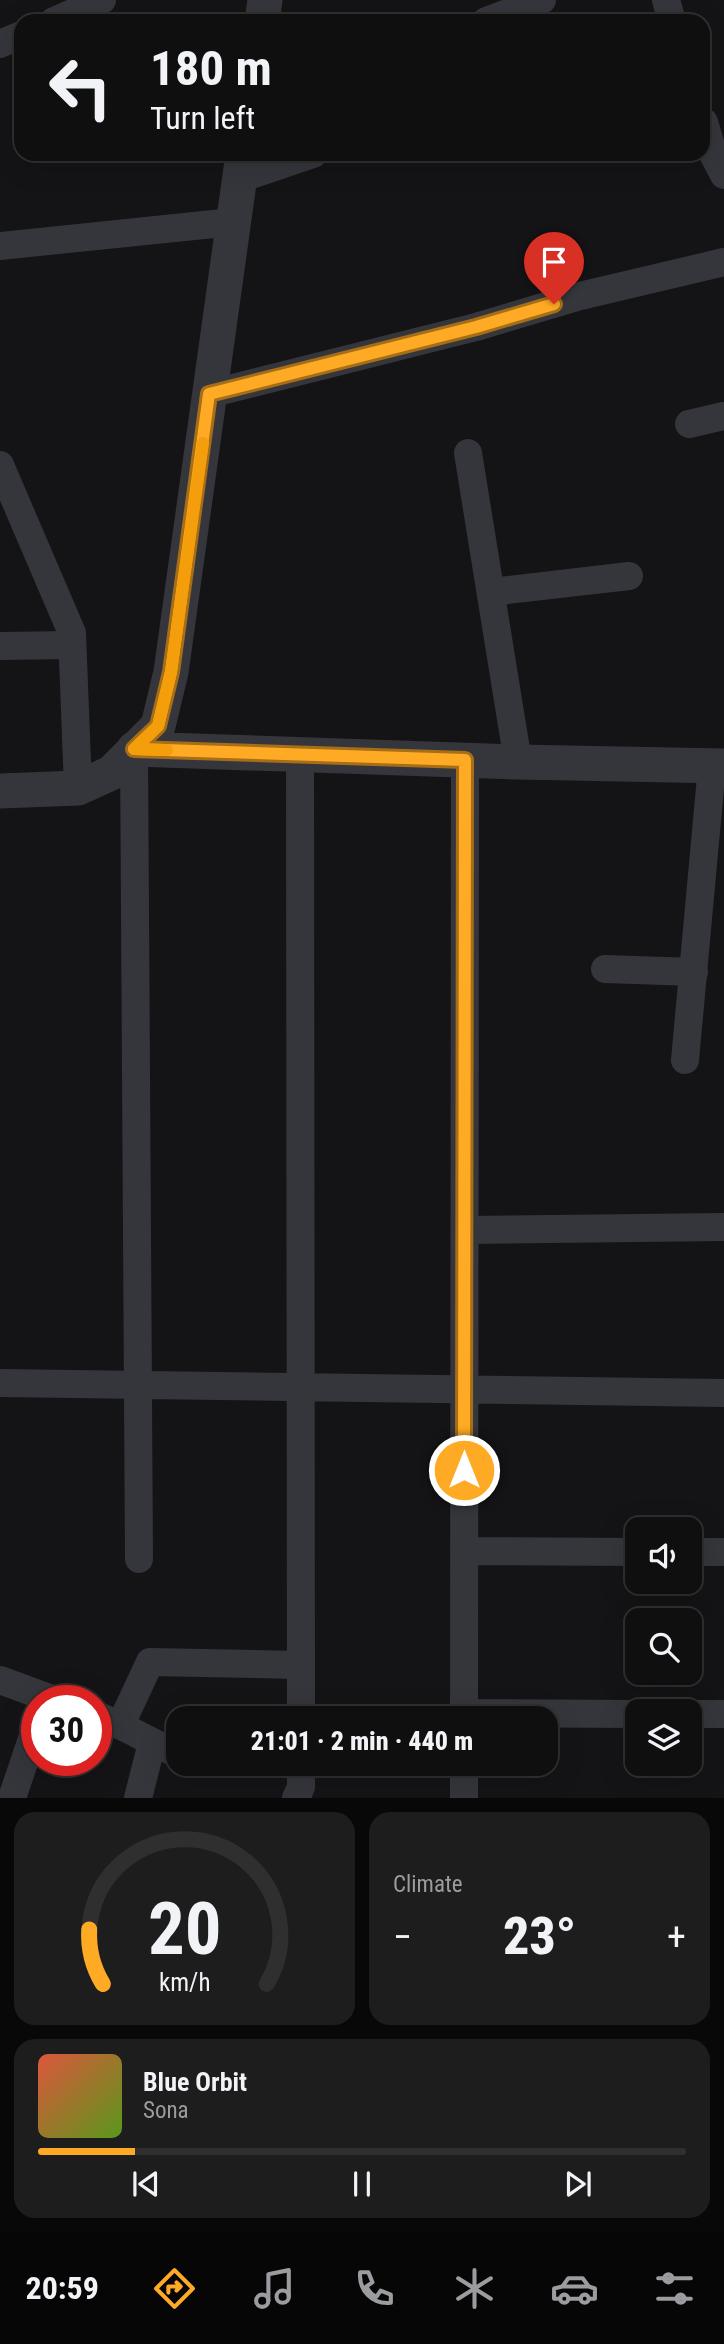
<!DOCTYPE html>
<html lang="en">
<head>
<meta charset="utf-8">
<style>
	:root { --surface:#0f0f10; --page:#1d1d1e; --text:#f1f3f6; --muted:#9b9c9f; --line:#2f2f30; --accent:#ffaa24 }
	body { margin:0; font-family:"Roboto Condensed",sans-serif; background:var(--page); color:var(--text); height:100vh; display:flex; flex-direction:column; font-size:26px; white-space:nowrap }
	* { box-sizing:border-box; margin:0 }
	p { font-size:23px; color:var(--muted) }
	.icon { flex:none; width:38px; height:38px; fill:none; stroke:currentColor; stroke-width:2; stroke-linecap:round; stroke-linejoin:round }
	.map { position:relative; height:1798px; overflow:hidden }
	.details { display:flex; flex-direction:column; gap:14px; padding:14px; background:#080809; flex:1 }
	.details>* { flex:none }
	.hud { position:absolute; left:14px; top:14px; width:696px; height:147px; border-radius:21px; box-shadow:0 7px 28px #0002,0 0 0 2px var(--line); background:#0f0f10; color:var(--text); overflow:hidden }
	.fabs { position:absolute; left:625px; top:1517px; display:grid; gap:14px }
	.fabs a { display:grid; place-items:center; width:77px; height:77px; border-radius:14px; background:var(--surface); box-shadow:0 7px 28px #0002,0 0 0 2px var(--line); font-size:35px }
	.speed { position:absolute; left:21px; top:1685px; display:flex; gap:14px; font-size:35px; font-weight:700; text-align:center }
	.speed>* { display:grid; place-content:center; width:91px; height:91px; border-radius:50%; background:var(--surface); box-shadow:0 7px 28px #0002,0 0 0 2px var(--line); line-height:1 }
	.speed .limit { border:10px solid #d22; background:#fff; color:#111 }
	.pin { position:absolute; display:grid; place-items:center; width:60px; height:60px; color:#fff; margin:-72px -30px; border-radius:50% 50% 50% 0; rotate:-45deg; box-shadow:0 0 7px #0007 }
	.pin .icon { rotate:45deg }
	.me { position:absolute; width:77px; margin:-38px; rotate:0deg; stroke-linejoin:round; filter:drop-shadow(0 0 5px #0008) }
	.turn { display:flex; align-items:center; gap:24px; height:147px; padding:0 21px; font-size:32px }
	.turn .icon { width:91px; height:91px; stroke-width:2.5 }
	.turn b { display:block; font-size:49px; line-height:60px }
	.big { font-size:52px; font-weight:800; line-height:1.1 }
	.details .tile { flex:1; display:flex; flex-direction:column; justify-content:center; gap:10px; min-width:0; padding:0 24px; border-radius:21px; background:var(--page) }
	.details .dial { align-items:center; gap:0 }
	.dial svg { height:182px; overflow:visible; fill:none; stroke:var(--line); stroke-width:7; stroke-linecap:round; text-anchor:middle }
	.dial text { fill:var(--text); stroke:none }
	.song { display:flex; align-items:center; gap:21px }
	.cover { width:84px; height:84px; border-radius:10px; background:linear-gradient(135deg,hsl(10 70% 55%),hsl(90 70% 35%)) }
	.played { height:7px; border-radius:4px; background:linear-gradient(90deg,var(--accent) 15%,var(--line) 15%) }
	.keys { display:flex; justify-content:space-around; direction:ltr }
	.heat { display:flex; justify-content:space-between; align-items:center; font-size:38px; direction:ltr }
	.details .tiles { flex:1; display:grid; gap:14px; grid-template-columns:1fr 1fr }
	.tile:last-child { grid-column:span 2 }
	.trip { position:absolute; left:166px; top:1706px; width:392px; height:70px; border-radius:21px; background:var(--surface); box-shadow:0 7px 28px #0002,0 0 0 2px var(--line); font-weight:800; line-height:70px; text-align:center }
	.tab-bar { display:flex; height:112px; justify-content:space-around; align-items:center; background:#060606; color:var(--muted) }
	.tab-bar .icon { width:49px; height:49px }
	.tab-bar .on { color:var(--accent) }
	.tab-bar b { font-size:32px; color:var(--text) }
	.map>svg:first-child { display:block }
	.lines { fill:none; stroke-linecap:round; stroke-linejoin:round }
	.minor { stroke:#35363c; stroke-width:28 }
	.tertiary { stroke:#35363c; stroke-width:35 }
	.route-casing { stroke:#a66e17; stroke-width:18 }
	.route { stroke:#ffaa24; stroke-width:12 }
	.slow { stroke:#f59e0b; stroke-width:12 }
</style>
</head>
<body>
<div class="map">
<svg width="724" height="1798" viewBox="0 0 724 1798">
	<rect width="100%" height="100%" fill="#141416"/>
	<g class="lines">
		<path class="minor" d="M666,0L672,21
			M54,21L102,0
			M486,21L542,0
			M0,44L21,35
			M704,122L714,156L724,175
			M239,179L313,154
			M0,246L233,222
			M209,394L476,327L580,296L724,262
			M689,424L724,416
			M468,453L518,762
			M0,465L72,633L78,788
			M491,592L629,576
			M0,646L72,645
			M134,749L139,1559
			M300,755L301,1718
			M605,969L694,972
			M685,1060L712,766
			M465,1230L724,1227
			M0,1383L724,1393
			M464,1551L637,1552
			M690,1552H724
			M0,1680L57,1701
			M464,1713L637,1714
			M690,1714H724
			M96,1715C125,1726 150,1742 178,1754
			M464,1718L465,760
			M121,1724L150,1662L301,1665
			M12,1798L37,1724
			M138,1798L152,1743
			M296,1798L301,1787V1764
			M464,1798V1764"/>
		<path class="tertiary" d="M262,21L265,0
			M134,749L518,762L724,766
			M0,791L78,788L111,773L158,726L171,672L243,154"/>
	</g>
	<g class="lines">
		<g class="route-casing">
			<path id="route" d="M464,1470L465,760L134,749L158,726L171,672L209,394L476,327L554,304"/>
		</g>
		<use href="#route" class="route"/>
		<path class="slow" d="M167,750L134,749L158,726L171,672L203,443"/>
	</g>
</svg>
<div class="fabs">
<a><svg class="icon" aria-label="sound" viewBox="0 0 24 24"><path d="M4 9h4l5-4v14l-5-4H4zM17 9q2 3 0 6"/></svg></a>
<a><svg class="icon" aria-label="search" viewBox="0 0 24 24"><circle cx="10" cy="10" r="6"/><path d="M15 15l6 6"/></svg></a>
<a><svg class="icon" aria-label="layers" viewBox="0 0 24 24"><path d="M12 4l9 5-9 5-9-5zM3 14l9 5 9-5"/></svg></a>
</div>
<div class="speed"><div class="limit">30</div></div>
<div class="pin" style="left:554px;top:304px;background:#d93025"><svg class="icon" aria-label="arrive" viewBox="0 0 24 24"><path d="M6 21V4h12l-3 4 3 4H6"/></svg></div>
<svg class="me" style="left:464px;top:1470px" viewBox="-20 -20 40 40"><circle r="17" fill="#ffaa24" stroke="#fff" stroke-width="3"/><path d="M0-11L8 9 0 5-8 9z" fill="#fff"/></svg>
<div class="trip">21:01 · 2 min · 440 m</div>
<div class="hud">
<div class="turn"><svg class="icon" aria-label="left" viewBox="0 0 24 24"><path d="M17 20v-9H6M10 6l-5 5 5 5"/></svg><div><b>180 m</b>Turn left</div></div>
</div>
</div>
<section class="details">
<div class="tiles">
<div class="tile dial"><svg viewBox="0 0 100 80">
<path d="M14 69A42 42 0 1 1 86 69"/>
<path d="M14 69A42 42 0 0 1 8 45" stroke="#ffaa24"/>
<text x="50" y="56" font-size="32" font-weight="700">20</text>
<text x="50" y="72" font-size="11">km/h</text>
</svg></div>
<div class="tile"><p>Climate</p>
<div class="heat"><a>−</a><b class="big">23°</b><a>+</a></div>
</div>
<div class="tile">
<div class="song"><i class="cover"></i><div><b>Blue Orbit</b><p>Sona</p></div></div>
<div class="played"></div>
<div class="keys"><svg class="icon" aria-label="previous" viewBox="0 0 24 24"><path d="M18 5L8 12l10 7zM5 5v14"/></svg><svg class="icon" aria-label="pause" viewBox="0 0 24 24"><path d="M8 5v14M16 5v14"/></svg><svg class="icon" aria-label="next" viewBox="0 0 24 24"><path d="M6 5l10 7-10 7zM19 5v14"/></svg></div>
</div>
</div>
</section>
<nav class="tab-bar">
<b>20:59</b>
<svg class="icon on" aria-label="directions" viewBox="0 0 24 24"><path d="M12 3l9 9-9 9-9-9zM9 14v-3h6M13 9l2 2-2 2"/></svg>
<svg class="icon" aria-label="music" viewBox="0 0 24 24"><path d="M9 18V5l10-2v13"/><circle cx="6" cy="18" r="3"/><circle cx="16" cy="16" r="3"/></svg>
<svg class="icon" aria-label="phone" viewBox="0 0 24 24"><path d="M5 4h4l2 5-3 2q2 4 5 5l2-3 5 2v4C11 20 4 13 5 4z"/></svg>
<svg class="icon" aria-label="climate" viewBox="0 0 24 24"><path d="M12 3v18M4 7l16 10M4 17L20 7"/></svg>
<svg class="icon" aria-label="car" viewBox="0 0 24 24"><path d="M5 17H2v-5l4-1 3-4h7l3 4 3 1v5h-3M9 17h6M6 11h13"/><circle cx="7" cy="17" r="2"/><circle cx="17" cy="17" r="2"/></svg>
<svg class="icon" aria-label="filters" viewBox="0 0 24 24"><path d="M4 7h16M4 17h16"/><circle cx="9" cy="7" r="2"/><circle cx="15" cy="17" r="2"/></svg>
</nav>
</body>
</html>
